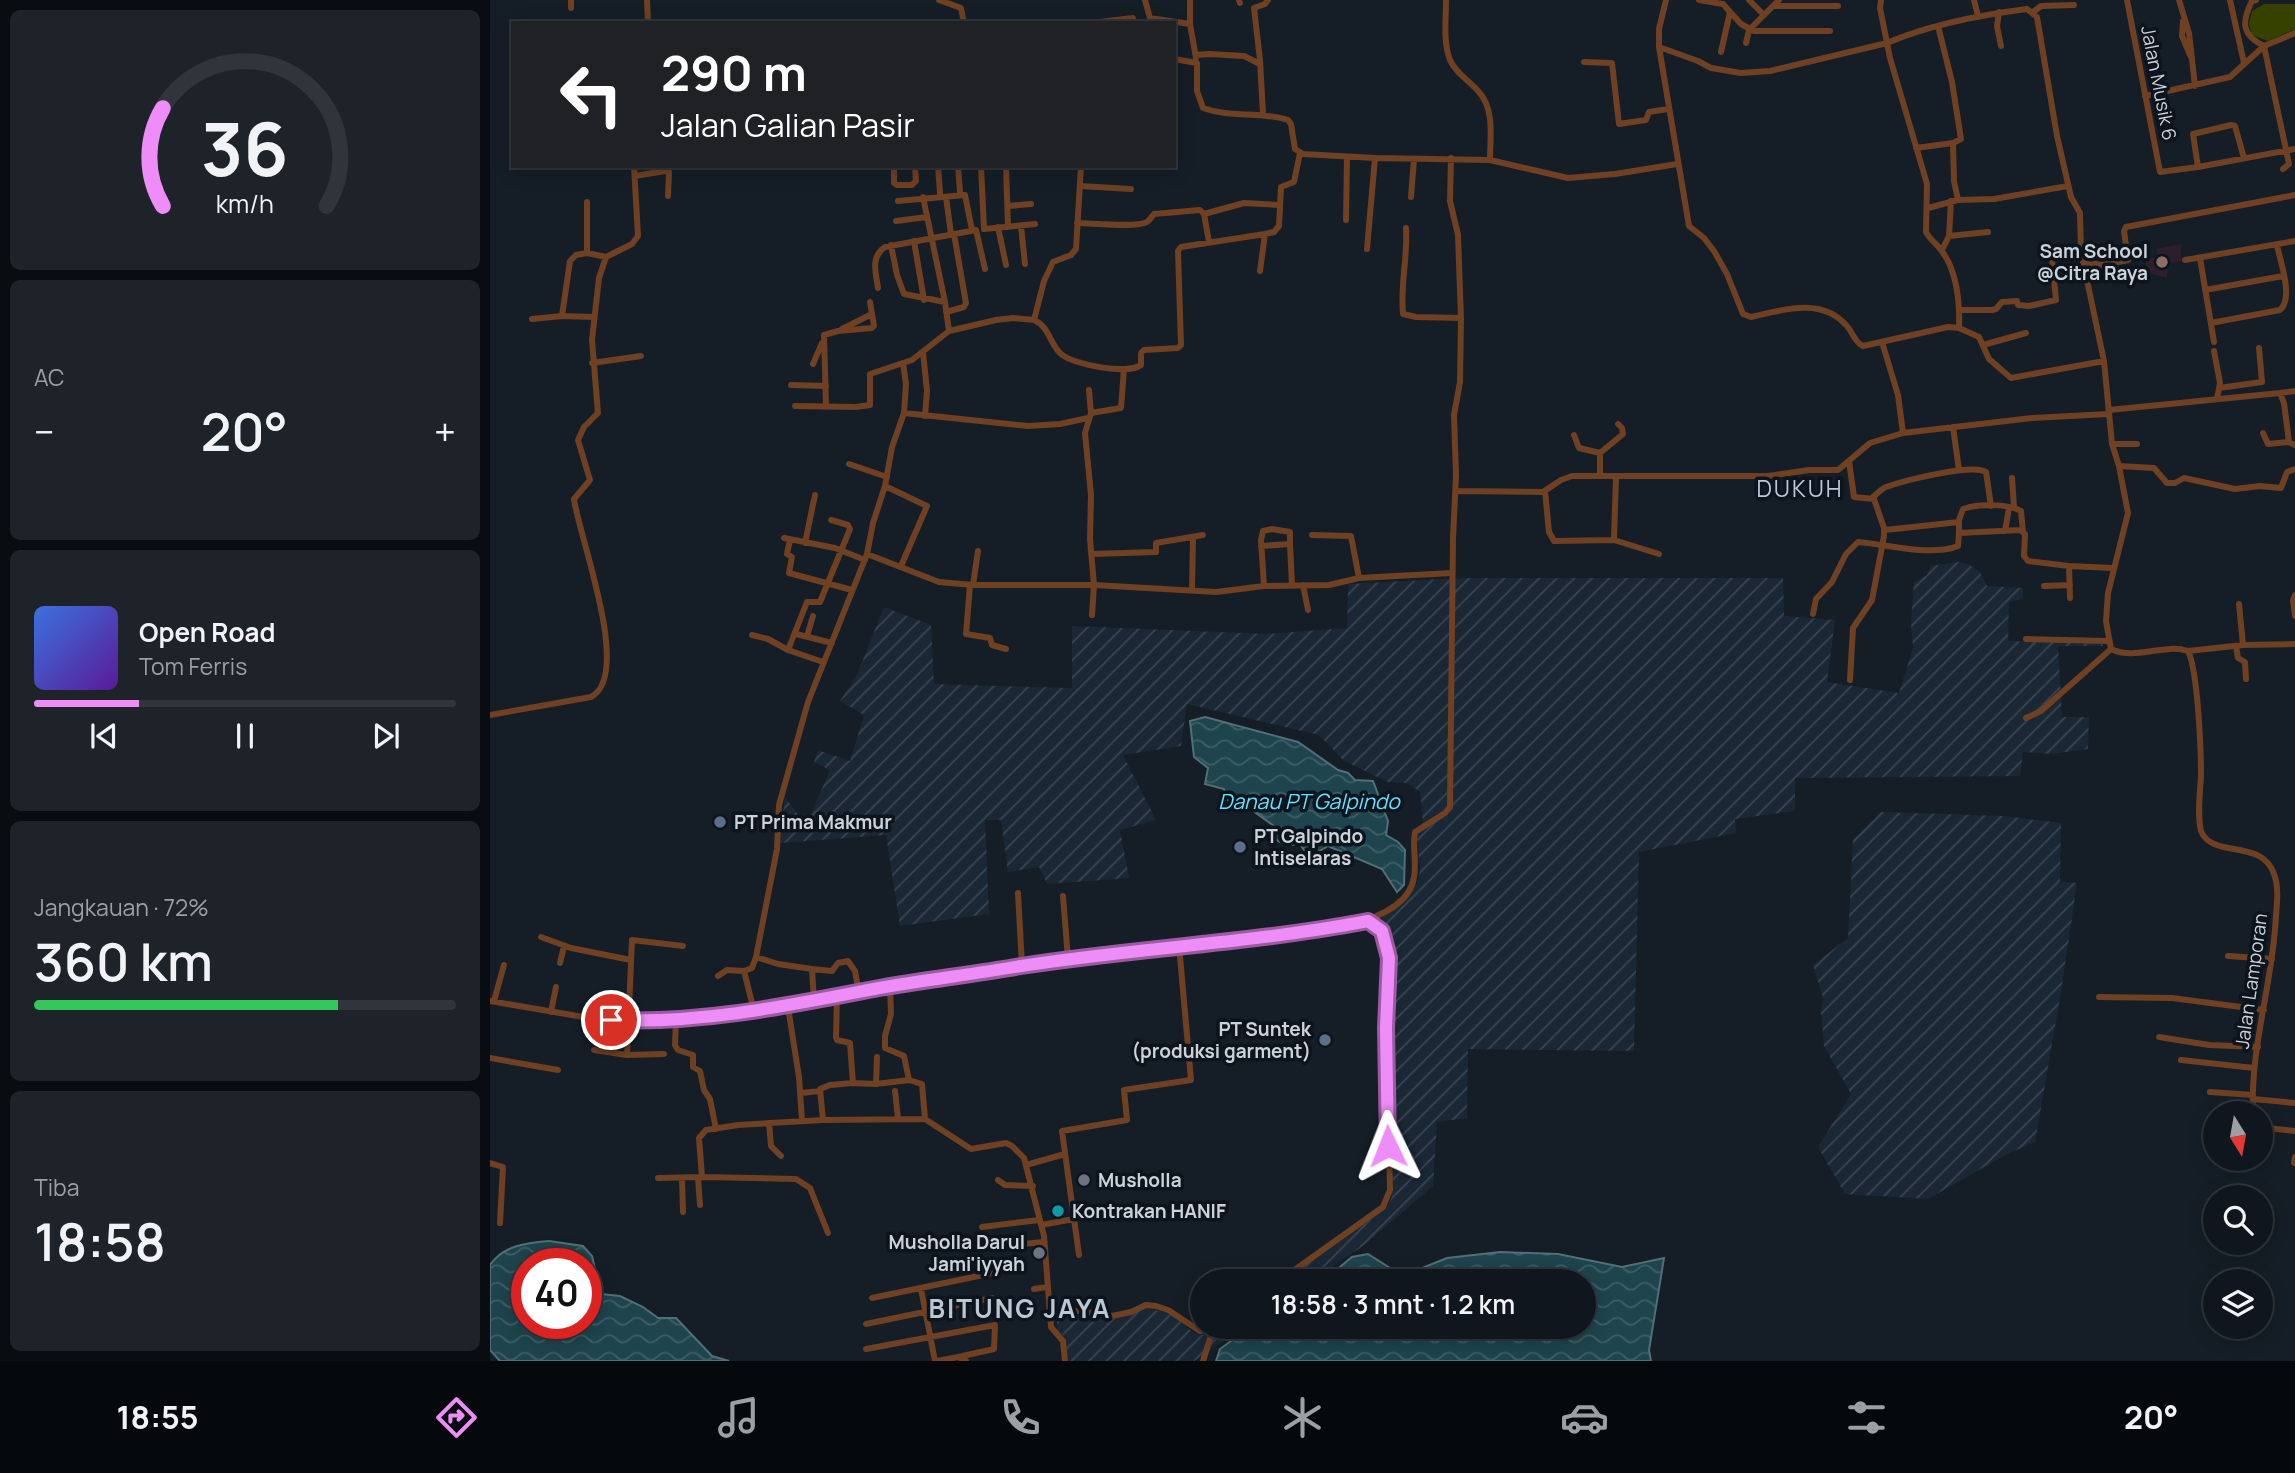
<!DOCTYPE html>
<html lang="id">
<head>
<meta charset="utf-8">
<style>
	:root { --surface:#10161d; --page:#1e232a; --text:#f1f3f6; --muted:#9c9fa4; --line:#30353b; --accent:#ee8cf8 }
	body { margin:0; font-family:Manrope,sans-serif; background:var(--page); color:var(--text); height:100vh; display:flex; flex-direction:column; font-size:26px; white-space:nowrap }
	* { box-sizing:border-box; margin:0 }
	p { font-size:23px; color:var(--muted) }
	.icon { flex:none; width:38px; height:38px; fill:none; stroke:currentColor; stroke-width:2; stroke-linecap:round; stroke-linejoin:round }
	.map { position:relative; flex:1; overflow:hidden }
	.sheet { display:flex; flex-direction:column; gap:10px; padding:10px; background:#090c10; width:490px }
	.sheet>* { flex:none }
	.banner { position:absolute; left:21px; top:21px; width:665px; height:147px; border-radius:0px; box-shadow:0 4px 18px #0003,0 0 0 2px var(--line); background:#202124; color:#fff; overflow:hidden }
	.needle { width:46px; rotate:169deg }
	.controls { position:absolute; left:1713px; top:1101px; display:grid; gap:14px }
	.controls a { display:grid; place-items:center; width:70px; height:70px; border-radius:50%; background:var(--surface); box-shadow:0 4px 18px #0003,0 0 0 2px var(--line); font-size:35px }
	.speed { position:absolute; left:21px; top:1248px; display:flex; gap:14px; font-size:35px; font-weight:700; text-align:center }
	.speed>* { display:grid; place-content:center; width:91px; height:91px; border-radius:50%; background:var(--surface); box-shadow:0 4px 18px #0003,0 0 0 2px var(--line); line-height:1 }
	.speed .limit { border:10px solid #d22; background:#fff; color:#111 }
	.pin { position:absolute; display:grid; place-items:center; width:60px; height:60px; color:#fff; margin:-30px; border:4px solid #fff; border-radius:50%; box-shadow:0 2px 7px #0007 }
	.me { position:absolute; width:77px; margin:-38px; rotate:358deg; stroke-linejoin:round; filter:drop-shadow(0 0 5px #0008) }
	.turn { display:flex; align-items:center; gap:24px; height:147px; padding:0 35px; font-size:32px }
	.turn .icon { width:91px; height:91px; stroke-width:2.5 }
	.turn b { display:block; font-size:49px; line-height:60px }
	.big { font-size:52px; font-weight:600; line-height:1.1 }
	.sheet .card { flex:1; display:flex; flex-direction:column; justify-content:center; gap:10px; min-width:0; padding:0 24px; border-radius:10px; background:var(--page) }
	.sheet .dial { align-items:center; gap:0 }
	.dial svg { height:182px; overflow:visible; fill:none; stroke:var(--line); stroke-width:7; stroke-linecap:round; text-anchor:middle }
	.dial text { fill:var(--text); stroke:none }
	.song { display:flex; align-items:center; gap:21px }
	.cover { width:84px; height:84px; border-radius:10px; background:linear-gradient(135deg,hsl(220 70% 55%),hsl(270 70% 35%)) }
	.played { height:7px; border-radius:4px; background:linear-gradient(90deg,var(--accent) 25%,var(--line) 25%) }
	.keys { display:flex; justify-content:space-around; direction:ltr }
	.heat { display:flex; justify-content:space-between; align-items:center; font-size:38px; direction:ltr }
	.charge { height:10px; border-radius:5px; background:linear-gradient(90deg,#34c759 72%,var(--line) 0) }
	.trip { position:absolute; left:700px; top:1269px; width:406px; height:70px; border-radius:35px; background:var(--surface); box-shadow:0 4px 18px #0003,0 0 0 2px var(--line); font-weight:600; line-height:70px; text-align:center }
	.tabs { display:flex; height:112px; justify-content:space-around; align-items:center; background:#06090c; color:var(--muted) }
	.tabs .icon { width:49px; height:49px }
	.tabs .current { color:var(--accent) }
	.tabs b { font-size:32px; color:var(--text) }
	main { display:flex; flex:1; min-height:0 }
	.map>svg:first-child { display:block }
	.industrial { fill:url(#industrial-furrows) }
	.education { fill:#2c1f2b }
	.green { fill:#364100 }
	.water { fill:url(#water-waves); stroke:#526f77; stroke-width:2; fill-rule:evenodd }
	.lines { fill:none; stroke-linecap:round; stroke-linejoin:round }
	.minor { stroke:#6f4022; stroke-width:6 }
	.route-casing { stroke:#9b5ba1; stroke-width:18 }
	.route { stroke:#ee8cf8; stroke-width:12 }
	.education-dot { fill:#8d6e63; stroke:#0c141d; stroke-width:2.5 }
	.service-dot { fill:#5c6f8a; stroke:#0c141d; stroke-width:2.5 }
	.worship-dot { fill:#6b7280; stroke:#0c141d; stroke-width:2.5 }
	.culture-dot { fill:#0f9aa8; stroke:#0c141d; stroke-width:2.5 }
	.labels { text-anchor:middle; stroke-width:7; stroke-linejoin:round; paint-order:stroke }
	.street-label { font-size:19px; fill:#ccd2d8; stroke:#0c141d }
	.poi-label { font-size:19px; font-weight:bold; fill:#ccd2d8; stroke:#0c141d; text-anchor:start }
	.water-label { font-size:21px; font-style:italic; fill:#65e0fc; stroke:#0c141d }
	.quarter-label { font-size:23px; letter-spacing:2px; fill:#bcc7d4; stroke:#0c141d }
	.district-label { font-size:26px; font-weight:bold; letter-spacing:2px; fill:#bcc7d4; stroke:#0c141d }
</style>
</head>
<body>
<main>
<section class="sheet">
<div class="card dial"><svg viewBox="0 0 100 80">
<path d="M14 69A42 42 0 1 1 86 69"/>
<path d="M14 69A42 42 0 0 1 14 26" stroke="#ee8cf8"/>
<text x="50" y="56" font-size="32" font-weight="700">36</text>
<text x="50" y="72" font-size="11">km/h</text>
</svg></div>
<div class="card"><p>AC</p>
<div class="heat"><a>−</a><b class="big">20°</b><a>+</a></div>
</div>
<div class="card">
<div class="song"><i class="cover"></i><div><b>Open Road</b><p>Tom Ferris</p></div></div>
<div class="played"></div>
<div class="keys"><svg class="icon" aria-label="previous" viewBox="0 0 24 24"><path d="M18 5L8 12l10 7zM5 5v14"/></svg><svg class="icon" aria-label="pause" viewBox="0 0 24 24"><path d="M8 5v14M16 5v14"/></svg><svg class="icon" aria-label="next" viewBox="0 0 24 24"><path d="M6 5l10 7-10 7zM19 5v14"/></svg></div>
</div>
<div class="card"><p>Jangkauan · 72%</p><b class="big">360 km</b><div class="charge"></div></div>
<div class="card"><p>Tiba</p><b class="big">18:58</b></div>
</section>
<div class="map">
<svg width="1805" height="1361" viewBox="0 0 1805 1361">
	<defs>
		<pattern id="industrial-furrows" width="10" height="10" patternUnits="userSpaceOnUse" patternTransform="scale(1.75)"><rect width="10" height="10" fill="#1a2735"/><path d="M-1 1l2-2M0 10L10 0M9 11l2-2" fill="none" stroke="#3a4552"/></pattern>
		<pattern id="water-waves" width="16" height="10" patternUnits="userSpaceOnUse" patternTransform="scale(1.75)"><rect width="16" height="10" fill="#1e444d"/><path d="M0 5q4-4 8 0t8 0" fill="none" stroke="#3e5e66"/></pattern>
	</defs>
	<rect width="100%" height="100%" fill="#151e27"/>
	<path class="industrial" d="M1468,562L1478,564L1490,572L1497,586L1533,588V599L1519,602L1518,641L1612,642L1613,646H1568L1572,717H1599L1598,749L1561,754L1533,752L1530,776L1305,778V811L1245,819L1246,833L1149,852L1144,1051L978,1049L977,1118L947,1122L943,1186L873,1246L821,1281H793L896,1209L902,1197L903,965L896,934L887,921L912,904L927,883L930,871L927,836L933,825L930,792L917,783L897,782L853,760L829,735L697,704L691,746L633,755L666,820L630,830L639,878L557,884L549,867L518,872L511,820H495L499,914L410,926L396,835L289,843L295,797L316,825L340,770L324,762L328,750L360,761L374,715L350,701L366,677L394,607L441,625L444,684L582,688V626L776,634L857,628L858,584L970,578H1293L1294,616L1345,620L1337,682L1409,693L1423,648L1421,623L1424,582L1437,575L1441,566Z
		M1391,812L1515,816L1571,823L1570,882L1587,883L1571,992L1545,1142L1517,1154L1438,1199L1355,1194L1328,1147L1361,1094L1334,1046L1331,1013L1333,998L1323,965L1358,938L1363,840Z
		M655,1308L674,1312L686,1318L704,1333L713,1335L728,1327H754L704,1361H578L575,1337L568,1331L566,1315H598L614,1320L630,1318Z"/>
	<path class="education" d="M1691,244V261L1677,264V278L1659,273L1655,259L1668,257L1666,249Z"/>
	<path class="green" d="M1774,4H1805V29L1778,41L1762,35L1759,24L1762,11Z"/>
	<path class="water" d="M715,717L808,742L848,770L858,773L865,780L883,781L898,821L896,835L908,842L915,850L914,885L907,892L892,869L838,846L826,853L817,855L810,844C797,846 790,845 782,835L784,826L749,801L736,800L734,789L715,784L718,768L704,757L700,721Z
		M59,1241L93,1246L102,1256L111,1294L130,1296L153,1307L168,1318H186L222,1356L239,1361H10L0,1350V1265C14,1245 37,1243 59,1241ZM37,1264H96V1323H37Z
		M1010,1252L1068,1254L1132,1267L1174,1258L1159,1350L1161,1361H726L730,1349L760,1327L1094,1326V1281H833L862,1257L878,1254L908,1273L925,1271L957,1258Z"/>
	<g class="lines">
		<path class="minor" d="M81,0V8
			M157,0L158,23
			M449,0L471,8L474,23
			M655,0L660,18L700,24
			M700,0V24L706,58
			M749,0L750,3
			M956,0C956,19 953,42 960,60C967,75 979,80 989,92C1005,110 1000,138 1000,160
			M1176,0L1169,29V47L1199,226L1214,238L1224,251L1237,274L1253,314L1261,317C1292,310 1331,297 1356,325C1363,332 1364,342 1373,346L1458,327L1469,328
			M1209,0L1233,4L1251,24L1264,31H1340
			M1259,0L1274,15
			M1391,0L1390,8L1400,58L1437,184L1436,232C1440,240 1446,243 1451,250C1467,270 1470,303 1469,328L1489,337L1499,359L1521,378L1614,361
			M1484,0L1488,16
			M1637,0L1670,172L1708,167L1805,149
			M1689,0L1699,33L1705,86
			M1740,0L1754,63
			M1766,0L1762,1C1751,23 1752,35 1774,46
			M1283,6H1348
			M1509,12L1507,26L1511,46
			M1543,12L1551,6L1584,5
			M1693,21L1692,36L1701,57
			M601,23L643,18
			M1256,43L1259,30L1289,0
			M1774,46L1799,164L1793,169
			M1169,47L1208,61L1221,68L1251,73L1280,71L1397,43C1441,24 1490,15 1537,9L1547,17L1567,136L1581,197L1590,213L1591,252L1614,361L1622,444L1629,466L1638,513L1618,593L1616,621L1621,649
			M1231,52L1240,12
			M706,55L719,54L754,56L770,64
			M684,59L707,63V91L713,108C741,118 770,111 798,120L801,124L805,149L813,154L885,158L1000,160L1078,178L1125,174L1187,164
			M1094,62L1122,63L1129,124L1156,120L1159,112L1178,109
			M1655,96L1740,77L1774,46L1805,33
			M773,114L770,60L764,8L775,4L778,0
			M1463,143L1464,181L1468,200
			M1426,148L1463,143L1471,139L1462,82L1448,26
			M404,166V183L407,185H422L426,181L425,166
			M448,166L450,193
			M468,166L470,192
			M491,166L494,229L545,224
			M516,166L518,227
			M1708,167L1703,134L1741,125L1745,126L1754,158
			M145,176L175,171L179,172L178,196
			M590,186L641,189
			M433,197L455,302L459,331
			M456,197L461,234
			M921,197L924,159
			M408,201L475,195L482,230
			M97,202V253L116,257
			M518,206L541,204
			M1438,208L1468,200L1504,199L1578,186
			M714,214L754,203L789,205
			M856,220L857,157
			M406,221L437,217
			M587,223C601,223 647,228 657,222C660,220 662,216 664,214L710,210L714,214L719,242
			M531,226L535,264
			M508,227L516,265
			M916,228C918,257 910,284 913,314L926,317L971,318
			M1459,236L1498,232
			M424,241L434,300
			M401,245L407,275L414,294L455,302
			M877,249L885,158
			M1452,250L1459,236L1461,201
			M1710,258L1724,342
			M1695,260L1805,241
			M1593,262L1612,265L1638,260L1634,231L1636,227L1805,195
			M770,271L775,234L784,232L789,226L791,187L804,182L810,153
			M388,288C386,273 380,257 395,247L486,230L495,269
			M1715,290L1793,276
			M1470,310H1502L1506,309L1512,302L1527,301L1528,305L1539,306L1566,300L1562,259L1591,252
			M456,312L474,307L476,303L464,234
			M72,316L80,261L86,255L97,253
			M42,319L72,316L104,317
			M544,320C560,327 559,343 571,354C584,365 638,375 651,365V353L654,350L688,348L691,345L688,251L691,247L775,234
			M1721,323L1790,310C1804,298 1790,261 1787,245
			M352,329L382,314
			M1392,342L1408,395L1413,433
			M1493,345L1536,333
			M1724,351L1730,383L1727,399
			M433,352L437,391L435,416
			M102,363L151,356
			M323,364L332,343
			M301,385L336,386
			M1729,388L1772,382L1769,348
			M599,390L601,413
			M1790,393L1805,391
			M305,406L366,407L380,405V374L422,360L459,331L506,320L523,318L544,320L554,281L563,262L581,255L586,249L591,166
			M336,406L334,335L348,331L382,328L384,326L380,302
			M1619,410L1790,393L1794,403L1799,442
			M414,413L538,426L570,424L598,418
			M1463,427L1469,470
			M1773,433L1778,444L1799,442L1805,445
			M1084,435L1089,448L1110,453
			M1622,444H1647
			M1359,461L1364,497L1384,499L1394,528V536L1382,600L1363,628L1360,680
			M359,464L397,477
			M1629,466L1664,468L1677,483H1685L1694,478L1745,489L1770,486L1791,488L1797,472L1805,469
			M1110,475V453L1133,434L1132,428L1128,424
			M1522,478L1524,507
			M395,486L437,506L411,566
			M966,491L1053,492L1071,480L1082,476H1278L1319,470H1348L1380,443L1413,433L1542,418L1619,414
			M1055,491L1059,532L1064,541L1124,540L1169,554
			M1383,497C1387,494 1391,489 1396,487C1413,481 1482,463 1496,472L1501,506
			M1395,530L1469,522
			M1515,531L1519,508
			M1469,533V520L1473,509C1488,504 1517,503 1531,511L1533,532
			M822,535L861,536L869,578
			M294,538L345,548L375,560
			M300,540L297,554L302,557L299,573L362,590
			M1124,540L1126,476
			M315,543L325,495
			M800,544L802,585
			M771,546L800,544V532L782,529L773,531L771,540L774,586
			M377,554L449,582L483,585H604L726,592L774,586L839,585L869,578L962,573
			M601,554L666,552V543L713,535
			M1579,566L1580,598
			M480,585L476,634L500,638L502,645L516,649
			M483,585L488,551
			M813,585L818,610
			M1554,586L1580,585
			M702,590L703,537
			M1805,595L1803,600L1805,616
			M1323,614L1326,599L1342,582L1356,554L1368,542C1395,544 1442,557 1468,546L1469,533L1530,530L1535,534L1534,556L1538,561L1579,566L1623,568
			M602,615L604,585L600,539L601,495L595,433L601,413L631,408L634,369
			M306,634L342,643
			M262,635L278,639L298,650L317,602H330L360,529L358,525L341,520
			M317,636L323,616
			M1536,639L1618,641
			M1753,645L1805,644
			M1746,646L1748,658L1755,662L1756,679
			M1621,649C1645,661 1674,643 1698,651L1753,645L1749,604
			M298,650L333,662
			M1698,651C1708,671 1711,751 1711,776C1710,794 1707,814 1711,831C1722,859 1772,838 1784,874C1789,887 1787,903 1786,916C1783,982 1760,1047 1763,1113
			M0,715L101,697C143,675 89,537 84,499L100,480L88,440L94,427L108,413L102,340L109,278L116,257L142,244L148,236L144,166
			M1536,718L1551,711L1621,649
			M528,893L532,966
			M573,896L578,959
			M51,937L81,948L141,960
			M1738,956L1782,959
			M266,957L288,964L322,969L324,1001
			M70,963L74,946
			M322,969L342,971L348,963L358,961L365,971L369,993
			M228,976L237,970L254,971
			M400,987L401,1014L395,1036V1048L414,1056L419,1080L432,1084L435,1119L481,1149L516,1143L522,1146L534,1158L554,1236L561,1327L573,1341L575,1361
			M347,997L346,1037L347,1040L360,1043L363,1083L386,1084L419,1080
			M1609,997L1682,998L1774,1010
			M0,1001L105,1019L137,1020L227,1015L298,1007L400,987L618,953L745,940L859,925C883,919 920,906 924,877C927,862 922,847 925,832L955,813L960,807L963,538L966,476L964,415L970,382L971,318L968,235L960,201L961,158
			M4,1001L14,965
			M298,1007L309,1077L312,1121
			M264,1011L254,971L262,968L266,957L287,849L289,805L318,702L377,554L383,523L395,486L402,447L414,413L416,384L413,363
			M61,1012L66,987
			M186,1019L185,1045L188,1050L203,1055V1067L210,1071L214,1090L220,1099L226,1129
			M1669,1037L1719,1045L1768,1047
			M104,1050L137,1055
			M174,1054L137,1055L142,940L193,946
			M0,1058L68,1070
			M1691,1060L1764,1068
			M386,1084L387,1057
			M405,1091L408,1118
			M1720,1092L1763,1095
			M311,1093L330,1091
			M1763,1099L1805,1103
			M333,1120L330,1089L340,1085L363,1083
			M279,1123L281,1146L291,1156
			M1771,1124L1777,1128L1805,1131
			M0,1163L13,1167L10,1223
			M1804,1163L1805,1157
			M536,1165L575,1154
			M212,1177L306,1179L320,1188L338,1233
			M168,1178L212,1177L209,1138L216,1130L248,1125L333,1120L435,1119
			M192,1178L193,1212
			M208,1178L210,1205
			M508,1180L515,1185L543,1186
			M551,1225L584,1219
			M492,1227L549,1220
			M532,1244L554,1242
			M589,1255L572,1131L637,1120L634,1090L701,1080L689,945
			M789,1281L893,1207L900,1190L896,1028L899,958L892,931L878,921
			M431,1289L445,1361
			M544,1289L557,1287
			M382,1298L503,1273
			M559,1311H591L622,1316L641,1312L656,1305L666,1306L678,1310L710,1331L722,1329
			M376,1324L502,1298
			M376,1349L505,1325L504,1349L468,1357
			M447,1361L468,1357L476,1361
			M713,1361L724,1326"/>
	</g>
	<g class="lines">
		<g class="route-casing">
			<path id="route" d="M121,1020C212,1024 301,1005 389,988C436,980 484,974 531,966C646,948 763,943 878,921L892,931L899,958L896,1028L898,1146"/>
		</g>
		<use href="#route" class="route"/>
	</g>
	<circle class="education-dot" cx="1672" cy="262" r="7"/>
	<g class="service-dot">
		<circle cx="230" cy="822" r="7"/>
		<circle cx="750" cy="847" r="7"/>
		<circle cx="835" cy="1040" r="7"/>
	</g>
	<g class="worship-dot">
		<circle cx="594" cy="1180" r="7"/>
		<circle cx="549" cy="1253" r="7"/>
	</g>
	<circle class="culture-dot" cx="568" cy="1211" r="7"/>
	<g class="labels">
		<g class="street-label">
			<text transform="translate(1669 83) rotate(79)" y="7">Jalan Musik 6</text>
			<text transform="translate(1761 981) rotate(-82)" y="7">Jalan Lamporan</text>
		</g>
		<g class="poi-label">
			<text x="1658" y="258" text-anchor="end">Sam School<tspan x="1658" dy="22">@Citra Raya</tspan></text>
			<text x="244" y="829">PT Prima Makmur</text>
			<text x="764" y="843">PT Galpindo<tspan x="764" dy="22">Intiselaras</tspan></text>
			<text x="821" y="1036" text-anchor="end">PT Suntek<tspan x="821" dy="22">(produksi garment)</tspan></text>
			<text x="608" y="1187">Musholla</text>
			<text x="582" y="1218">Kontrakan HANIF</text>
			<text x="535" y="1249" text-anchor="end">Musholla Darul<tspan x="535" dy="22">Jami'iyyah</tspan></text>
		</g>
		<g class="water-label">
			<text x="819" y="809">Danau PT Galpindo</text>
		</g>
		<g class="quarter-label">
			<text x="1310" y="497">DUKUH</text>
		</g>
		<g class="district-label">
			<text x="530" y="1318">BITUNG JAYA</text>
		</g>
	</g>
</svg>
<div class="controls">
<a><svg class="needle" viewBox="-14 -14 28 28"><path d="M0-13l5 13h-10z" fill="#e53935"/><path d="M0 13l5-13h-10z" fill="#9c9fa4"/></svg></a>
<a><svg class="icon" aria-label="search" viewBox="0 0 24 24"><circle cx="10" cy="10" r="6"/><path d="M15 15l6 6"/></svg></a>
<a><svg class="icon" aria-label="layers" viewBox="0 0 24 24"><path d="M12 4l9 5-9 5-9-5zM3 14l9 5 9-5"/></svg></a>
</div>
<div class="speed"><div class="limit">40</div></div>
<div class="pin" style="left:121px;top:1020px;background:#d93025"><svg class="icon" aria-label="arrive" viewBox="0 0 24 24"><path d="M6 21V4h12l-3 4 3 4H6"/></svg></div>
<svg class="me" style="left:898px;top:1146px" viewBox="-20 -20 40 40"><path d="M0-17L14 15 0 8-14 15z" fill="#ee8cf8" stroke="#fff" stroke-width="4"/></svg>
<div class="trip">18:58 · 3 mnt · 1.2 km</div>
<div class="banner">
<div class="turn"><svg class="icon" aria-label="left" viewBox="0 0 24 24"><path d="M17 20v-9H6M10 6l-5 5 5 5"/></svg><div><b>290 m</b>Jalan Galian Pasir</div></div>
</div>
</div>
</main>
<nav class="tabs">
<b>18:55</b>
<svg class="icon current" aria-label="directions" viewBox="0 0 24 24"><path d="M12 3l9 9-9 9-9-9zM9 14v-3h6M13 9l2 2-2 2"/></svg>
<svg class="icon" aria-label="music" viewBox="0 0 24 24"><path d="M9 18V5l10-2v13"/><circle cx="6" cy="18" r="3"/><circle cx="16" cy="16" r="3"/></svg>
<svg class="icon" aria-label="phone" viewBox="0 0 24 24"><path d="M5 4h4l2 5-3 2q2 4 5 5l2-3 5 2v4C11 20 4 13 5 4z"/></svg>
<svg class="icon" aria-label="climate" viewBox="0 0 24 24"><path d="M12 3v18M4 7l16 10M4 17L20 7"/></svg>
<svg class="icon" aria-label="car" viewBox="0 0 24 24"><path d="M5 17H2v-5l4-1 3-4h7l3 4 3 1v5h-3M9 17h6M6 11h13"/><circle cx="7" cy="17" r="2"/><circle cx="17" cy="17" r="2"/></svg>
<svg class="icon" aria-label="filters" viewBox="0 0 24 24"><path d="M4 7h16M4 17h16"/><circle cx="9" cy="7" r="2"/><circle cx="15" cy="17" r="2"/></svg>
<b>20°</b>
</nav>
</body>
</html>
